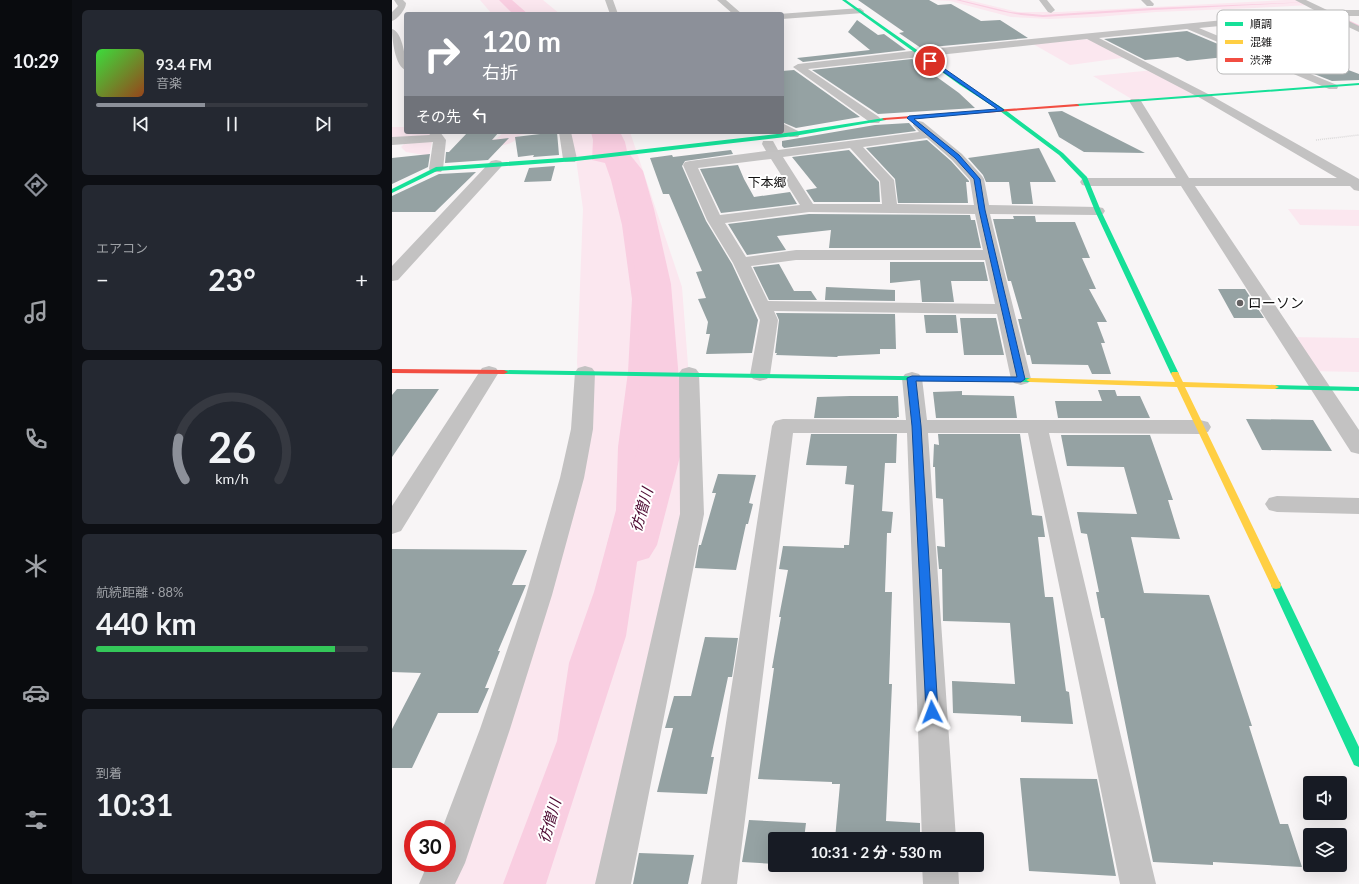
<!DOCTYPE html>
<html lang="ja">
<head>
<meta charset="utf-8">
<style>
	:root { --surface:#171b24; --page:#242831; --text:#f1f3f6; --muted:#9ea1a6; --line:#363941; --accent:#8c9099 }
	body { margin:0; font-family:Lato,"Noto Sans JP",sans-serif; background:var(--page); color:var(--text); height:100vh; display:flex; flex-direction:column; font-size:15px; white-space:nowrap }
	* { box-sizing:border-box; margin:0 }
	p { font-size:13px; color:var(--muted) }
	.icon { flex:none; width:22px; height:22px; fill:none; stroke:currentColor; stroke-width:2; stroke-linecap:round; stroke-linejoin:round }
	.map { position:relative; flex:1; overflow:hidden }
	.side { display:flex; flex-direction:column; gap:10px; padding:10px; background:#0d0f14; width:320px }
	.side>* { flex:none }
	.guide { position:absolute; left:12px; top:12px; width:380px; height:122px; border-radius:4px; box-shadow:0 4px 16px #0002; background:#8c9099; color:#fff; overflow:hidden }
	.fabs { position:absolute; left:911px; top:776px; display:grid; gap:8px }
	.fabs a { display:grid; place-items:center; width:44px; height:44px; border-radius:4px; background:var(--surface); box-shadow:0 4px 16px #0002; font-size:20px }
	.speed { position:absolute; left:12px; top:820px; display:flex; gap:8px; font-size:20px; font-weight:700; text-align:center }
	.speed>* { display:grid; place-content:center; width:52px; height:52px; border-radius:50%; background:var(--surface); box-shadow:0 4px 16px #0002; line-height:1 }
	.speed .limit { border:6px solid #d22; background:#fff; color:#111 }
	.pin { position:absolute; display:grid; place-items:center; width:34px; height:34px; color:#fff; margin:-17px; border:2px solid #fff; border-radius:50%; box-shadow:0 1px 4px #0007 }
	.me { position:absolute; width:44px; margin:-22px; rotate:357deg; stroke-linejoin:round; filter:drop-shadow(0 0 3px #0008) }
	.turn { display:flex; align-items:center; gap:14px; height:84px; padding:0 12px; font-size:18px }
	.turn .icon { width:52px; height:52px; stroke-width:2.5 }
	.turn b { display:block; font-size:28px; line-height:34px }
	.then { display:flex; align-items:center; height:38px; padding:0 12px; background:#0003; gap:8px; font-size:15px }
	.big { font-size:30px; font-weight:700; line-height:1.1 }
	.side .widget { flex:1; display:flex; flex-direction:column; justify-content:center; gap:6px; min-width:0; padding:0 14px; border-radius:6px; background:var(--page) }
	.side .dial { align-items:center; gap:0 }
	.dial svg { height:104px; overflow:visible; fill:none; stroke:var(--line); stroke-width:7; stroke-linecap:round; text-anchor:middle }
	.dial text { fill:var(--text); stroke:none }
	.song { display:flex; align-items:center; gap:12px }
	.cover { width:48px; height:48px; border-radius:6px; background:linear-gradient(135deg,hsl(120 70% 55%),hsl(20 70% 35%)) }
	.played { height:4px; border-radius:2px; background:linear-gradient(90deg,var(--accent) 40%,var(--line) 40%) }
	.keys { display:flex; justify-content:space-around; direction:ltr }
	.heat { display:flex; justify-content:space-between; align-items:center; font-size:22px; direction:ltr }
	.charge { height:6px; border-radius:3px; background:linear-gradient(90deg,#34c759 88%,var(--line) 0) }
	.trip { position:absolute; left:376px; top:832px; width:216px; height:40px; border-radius:4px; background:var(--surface); box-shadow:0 4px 16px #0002; font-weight:700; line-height:40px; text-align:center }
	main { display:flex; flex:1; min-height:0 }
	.menu { display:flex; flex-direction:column; width:72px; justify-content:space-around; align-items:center; background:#090b0e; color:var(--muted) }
	.menu .icon { width:28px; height:28px }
	.menu .selected { color:var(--accent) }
	.menu b { font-size:18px; color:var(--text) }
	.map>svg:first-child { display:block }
	.green { fill:#fbe7ef }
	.water { fill:#f9cee1 }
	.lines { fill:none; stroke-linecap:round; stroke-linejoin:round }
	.stream { fill:#f9cee1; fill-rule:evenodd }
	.river { fill:#f9cee1; fill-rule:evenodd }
	.building { fill:#95a2a3 }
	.path { stroke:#bdbdbd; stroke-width:1.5; stroke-dasharray:0.5 1.5; stroke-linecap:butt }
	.street { fill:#c3c2c2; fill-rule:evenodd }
	.fast { fill:#16e098; fill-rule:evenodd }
	.slow { fill:#ffcf43; fill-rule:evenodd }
	.jam { fill:#f24e42; fill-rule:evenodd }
	.route { fill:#1a73e8; stroke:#114b97 }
	.poi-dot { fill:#636162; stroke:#fff; stroke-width:1.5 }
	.labels { text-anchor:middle; stroke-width:4; stroke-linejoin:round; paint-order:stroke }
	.far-quarter-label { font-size:13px; fill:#131212; stroke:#fff }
	.poi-label { font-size:14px; fill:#131212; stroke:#fff; text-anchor:start }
	.water-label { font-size:15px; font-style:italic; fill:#4d0a31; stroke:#fff }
	.key { fill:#fff; stroke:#b8b8b8; stroke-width:1 }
	.key-label { font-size:11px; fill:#131212 }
</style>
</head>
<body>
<main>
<nav class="menu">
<b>10:29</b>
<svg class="icon selected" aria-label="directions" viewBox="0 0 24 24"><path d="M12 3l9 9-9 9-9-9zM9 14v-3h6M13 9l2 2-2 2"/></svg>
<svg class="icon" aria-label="music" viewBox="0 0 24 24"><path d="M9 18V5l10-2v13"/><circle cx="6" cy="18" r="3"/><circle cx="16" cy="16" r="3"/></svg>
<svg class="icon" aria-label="phone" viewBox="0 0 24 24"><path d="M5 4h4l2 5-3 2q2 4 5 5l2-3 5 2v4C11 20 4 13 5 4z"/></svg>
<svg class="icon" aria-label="climate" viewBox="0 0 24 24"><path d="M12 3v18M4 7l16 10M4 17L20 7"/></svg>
<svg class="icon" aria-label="car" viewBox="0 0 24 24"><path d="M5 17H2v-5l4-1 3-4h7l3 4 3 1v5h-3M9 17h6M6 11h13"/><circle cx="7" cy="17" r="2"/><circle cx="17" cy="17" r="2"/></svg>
<svg class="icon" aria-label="filters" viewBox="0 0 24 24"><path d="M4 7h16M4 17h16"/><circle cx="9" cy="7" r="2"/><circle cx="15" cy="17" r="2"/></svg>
</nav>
<section class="side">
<div class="widget">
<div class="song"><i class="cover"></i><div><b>93.4 FM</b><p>音楽</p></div></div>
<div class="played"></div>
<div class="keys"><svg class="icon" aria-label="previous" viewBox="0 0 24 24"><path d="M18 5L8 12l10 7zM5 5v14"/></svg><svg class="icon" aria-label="pause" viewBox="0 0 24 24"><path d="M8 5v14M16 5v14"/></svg><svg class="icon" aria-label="next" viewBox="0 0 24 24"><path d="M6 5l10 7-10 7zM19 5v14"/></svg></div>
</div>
<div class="widget"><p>エアコン</p>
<div class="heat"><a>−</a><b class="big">23°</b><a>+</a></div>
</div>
<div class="widget dial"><svg viewBox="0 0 100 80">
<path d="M14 69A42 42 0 1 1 86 69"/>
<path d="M14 69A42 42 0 0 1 9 37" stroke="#8c9099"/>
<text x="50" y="56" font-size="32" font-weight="700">26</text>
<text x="50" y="72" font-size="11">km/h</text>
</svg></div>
<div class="widget"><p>航続距離 · 88%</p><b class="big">440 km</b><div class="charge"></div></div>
<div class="widget"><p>到着</p><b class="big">10:31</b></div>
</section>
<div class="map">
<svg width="967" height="884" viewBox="0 0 967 884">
	<rect width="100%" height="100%" fill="#f8f5f6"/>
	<path class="green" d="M88,0H151L168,14H100Z
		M540,0H576L626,12H667L893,0H904L917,5L863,8L764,12L705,17L657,19L619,17L558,1Z
		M697,39L737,57L678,65L641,44Z
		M762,70L814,97L743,101L701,76Z
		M0,127H14V132H40V141L37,156L14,152L9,147L13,143L0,141Z
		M112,132H146L128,135C117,153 83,145 66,141L71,139H104Z
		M173,132H238L290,287L297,378L300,514L221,884H29L55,863V829L126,659L190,429L185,362L191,209L184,159Z
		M896,209L967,210V226L908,225Z
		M894,337L967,338V372L916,371Z"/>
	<path class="water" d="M107,0H120L136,14H121Z
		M199,132H216L224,154L235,167L250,217L263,310L268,392L256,489L234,636L154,884H111L165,741L177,663L202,592L224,510L226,447L236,372L240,299L230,225L219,180L213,163L200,160L201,140Z"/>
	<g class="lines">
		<path class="stream" d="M564,0H568L618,12L651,15L761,8L919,2L761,10L651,17L629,15L608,11Z
			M937,11L967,25V27L937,13Z"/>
		<path class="river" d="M204,132H228L233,142L235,151L251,171L262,209L279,284L288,392L291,445L265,545L257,558L240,563L223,558L215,545L247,445L248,392L245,284L234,209L225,172L210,152L209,142Z"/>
	</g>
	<path class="building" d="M466,0H537L546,5L559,4L589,21L608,20L636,38L529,48L507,33L512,32Z
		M465,20L486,35L492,34L514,50L411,62L405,58L478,50L456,32Z
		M795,31L852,55L795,61L786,57L753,60L712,39Z
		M520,59L567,93L583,108L486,114L420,70Z
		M951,68L967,74V80L940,81L917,72Z
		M402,70L468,117L404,128L390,122V71Z
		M670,111L753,153L692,152L667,137L656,112Z
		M517,123L524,131L392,148L390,146V141L483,125Z
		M76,132H107L100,140L117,138L96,160L53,163L54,152H57Z
		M165,132L167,155L141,157L142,155L126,157L123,137Z
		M535,140L559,161L577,181V182H574L576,203H506L503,179L474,148Z
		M647,148L664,182H638L641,204H620L617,182H594L591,175L576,158Z
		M339,150L341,154L293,161L290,166L314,221L340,264L366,320L360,353L314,354L318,334H314L316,322L306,299L314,298L304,272L310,271L277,194H271L258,158L280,155L281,157Z
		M457,150L487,182L488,202H422L414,190L425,188L400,157Z
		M38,154L36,167L0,184V158Z
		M346,165L352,179L362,197L398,192L405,204L329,213L308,169Z
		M163,166L159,181L132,182L137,168Z
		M84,172L43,212H0V196L47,174Z
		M417,214L578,215L579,220H583L589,248H437L439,230L385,236L394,250L355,255L336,224Z
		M621,216H643L644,222H683L698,258H690L704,289H697L715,322H705L713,343H709L719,374H700L696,365L640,364L638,355H635L626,319H630L619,281H616L601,219H622Z
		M498,262H592L596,281H559L562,302H530L528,280L498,283Z
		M387,264L402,291H419L425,300H377L361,267Z
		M434,287L503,290V301L433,300Z
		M826,289H853L872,318H842Z
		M384,313L503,314L504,349H488V354L446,356L445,357L384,355L385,353H383L387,320Z
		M532,315H564L566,333H534Z
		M568,318H604L612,355H572Z
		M5,389H47L0,457V395Z
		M706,390H723L725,396H748L758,418H666L663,401H710Z
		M570,391V395L622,396L625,418H544L541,392Z
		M458,396H506L507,417H505V418H422L425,397Z
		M854,419L921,420L940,451L870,450Z
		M419,434H505L504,463H493L490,511L501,512L499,533H495L493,592H500L497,684H500L494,821L528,823V839H443L448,784H440V782L366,779L382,668H380L389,617H387L396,570L387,569L391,546L452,548V545H457L462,485L453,484L455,466L414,465Z
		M546,434H628L640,515L650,516L653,537H646L653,597H661L674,691L677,692L681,724L629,722V716L561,713L560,681L623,684L618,623L551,621L550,569H547L545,546L553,547L551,499L544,498L543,467H541L542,444L547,445Z
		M669,435H758L781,500H776L788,539L739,537L752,593L817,595L860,726H857L888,824H896L910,867L821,862V865L761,862L712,618H709L704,592H707L695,534L689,533L685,512L745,514L732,467L675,466Z
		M326,474L364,475L357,503L361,504L356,524H354L344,570L303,568L307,545H309L324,493H320Z
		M0,549L135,550L120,585H134L106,651H108L93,688H97L86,713H46L20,768H0V729L29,673L0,672Z
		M313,637L346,638L340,677H336L319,757H322L315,794L265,792L281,728H273L282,696H299Z
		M628,778L705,779L724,876L637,871Z
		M357,820L414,823L412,839H383V864L350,862Z
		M247,853L302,855L296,884H241Z"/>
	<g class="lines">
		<path class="path" d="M924,140L967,135"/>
		<path class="street" d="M2,0H11L14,3C14,9 6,19 0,21V12L6,6Z
			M213,0H221L226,14H218Z
			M325,0H334L350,14H341Z
			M647,0H655L663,10L659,13L656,12Z
			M749,0H758L762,4L761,6H755Z
			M903,0H914L935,10H967V16H946L967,26V32L933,16L807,28L945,85L946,87L945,89H937L795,29L707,38L818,95L967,179V191L962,190L958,186H803L967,430V454L959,452L789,186H695L690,185L688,182L690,179L695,178H784L737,101L739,99H747L749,101L797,178H945L810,99L695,39L416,69L487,117L489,120L487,123H479L401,67L406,64L528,50L924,11Z
			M468,8L472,11L471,13L390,19V14H387Z
			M0,29C11,32 14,60 14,70C3,67 0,39 0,29Z
			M527,121L531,122L570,154L590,176L592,179L597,205L706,207L711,208L713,211L711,214L706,215L598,214L639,379L636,383L629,385L622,383L619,379L605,314L382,311L386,320L378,375L375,379L368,381L361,379L358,375L368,320L341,263L315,220L291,165L293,162L298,161L374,151L370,144L371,141H381L386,150L527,132L521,125L523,122ZM535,138L560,160L578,180L582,205L505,204L502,180L471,147ZM458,148L488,181L490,204H421L391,157ZM379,159L408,205L328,215L306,168ZM417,212L583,214L591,250H404L354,257L333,223ZM404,260H593L603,304L376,301L359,266Z
			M390,123L406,131L408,134L406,137H398L390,132Z
			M36,132H48L54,140L51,169L49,172H39L37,169L41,142L0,145V137L38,135Z
			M167,132H179L185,159L183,162H173L171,159Z
			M104,160L109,161L111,164L109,167L6,280L0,281V266L99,161Z
			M97,366L104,368L107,372L9,531L0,534V506L90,368Z
			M193,366L200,368L203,372L201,429L192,478L160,595L118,729L73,863L63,884H27L36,863H55V829H50L88,729L134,595L168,478L179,429L183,372L186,368Z
			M297,367L304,369L307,373L312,514L239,884H203L288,514L287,373L290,369Z
			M520,372L527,374L530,378L535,420H808L816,422L819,427L816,432L808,434L657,433L764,884H728L636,433H536L564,839H530L515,433H401L345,884H309L380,426L383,421L391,419L514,420L510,378L513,374Z
			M885,496L967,498V514L885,512L877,510L873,504L877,498Z
			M530,865H566L567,884H531Z"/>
		<path class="fast" d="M450,0H454L572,83L612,109L671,153L695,177L709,211L787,374L786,376H783L779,374L703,211L690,179L667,155L608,111L568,85Z
			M967,83V85L685,106L683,105L685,104Z
			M492,118H494V120L402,136L184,161L45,171L0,193V189L44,167L184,157L402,132Z
			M109,370L638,378L642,380L638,382L112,374H109L108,372Z
			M880,385L967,387V391L883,389L879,387Z
			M884,581L888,582L889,585L967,747V767L962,765L879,585L880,582Z"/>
		<path class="slow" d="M780,372H786L791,382L883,385L887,387L883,389L793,387L889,585L888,588L884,589L880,588L879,585L785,387L638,382L634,380L638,378L783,382L779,374Z"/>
		<path class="jam" d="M685,104L687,105V106L492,120L490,119L492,118Z
			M0,369L112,370L116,372L112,374L0,373Z"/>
	</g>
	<path class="route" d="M537,60H540L612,110L610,111L522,119L567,155L588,179L593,210L633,379L629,382L524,381L529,426L546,712L544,716L540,717L535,716L534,712L520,426L515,378L520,376L625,377L587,210L582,179L563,158L515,118L517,116L605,109L537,62Z"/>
	<circle class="poi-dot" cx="848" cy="303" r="4"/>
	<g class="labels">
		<g class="far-quarter-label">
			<text x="375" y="187">下本郷</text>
		</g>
		<g class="poi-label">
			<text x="856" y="308">ローソン</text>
		</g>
		<g class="water-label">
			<text transform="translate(250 510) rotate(-74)" y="5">彷僧川</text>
			<text transform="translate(158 821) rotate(-74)" y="5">彷僧川</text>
		</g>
	</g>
	<rect x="825" y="10" width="132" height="64" rx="6" class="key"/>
	<rect x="833" y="22" width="18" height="4" fill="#16e098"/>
	<rect x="833" y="40" width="18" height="4" fill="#ffcf43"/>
	<rect x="833" y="58" width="18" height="4" fill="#f24e42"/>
	<g class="key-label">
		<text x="858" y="28">順調</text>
		<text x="858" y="46">混雑</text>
		<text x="858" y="64">渋滞</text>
	</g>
</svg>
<div class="fabs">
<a><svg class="icon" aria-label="sound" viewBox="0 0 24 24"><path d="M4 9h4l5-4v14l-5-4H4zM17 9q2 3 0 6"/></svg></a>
<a><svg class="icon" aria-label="layers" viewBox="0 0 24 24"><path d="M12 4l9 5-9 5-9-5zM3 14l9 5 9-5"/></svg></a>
</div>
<div class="speed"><div class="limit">30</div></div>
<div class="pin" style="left:538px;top:61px;background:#d93025"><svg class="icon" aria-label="arrive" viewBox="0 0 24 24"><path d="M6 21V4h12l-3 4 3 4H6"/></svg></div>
<svg class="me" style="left:540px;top:712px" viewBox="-20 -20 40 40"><path d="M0-17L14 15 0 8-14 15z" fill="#1a73e8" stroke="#fff" stroke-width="4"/></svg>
<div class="trip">10:31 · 2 分 · 530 m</div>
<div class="guide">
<div class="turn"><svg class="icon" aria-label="right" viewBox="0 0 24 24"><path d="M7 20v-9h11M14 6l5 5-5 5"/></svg><div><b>120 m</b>右折</div></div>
<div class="then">その先<svg class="icon" aria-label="left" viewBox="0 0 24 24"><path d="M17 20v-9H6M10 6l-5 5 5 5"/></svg></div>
</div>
</div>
</main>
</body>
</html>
